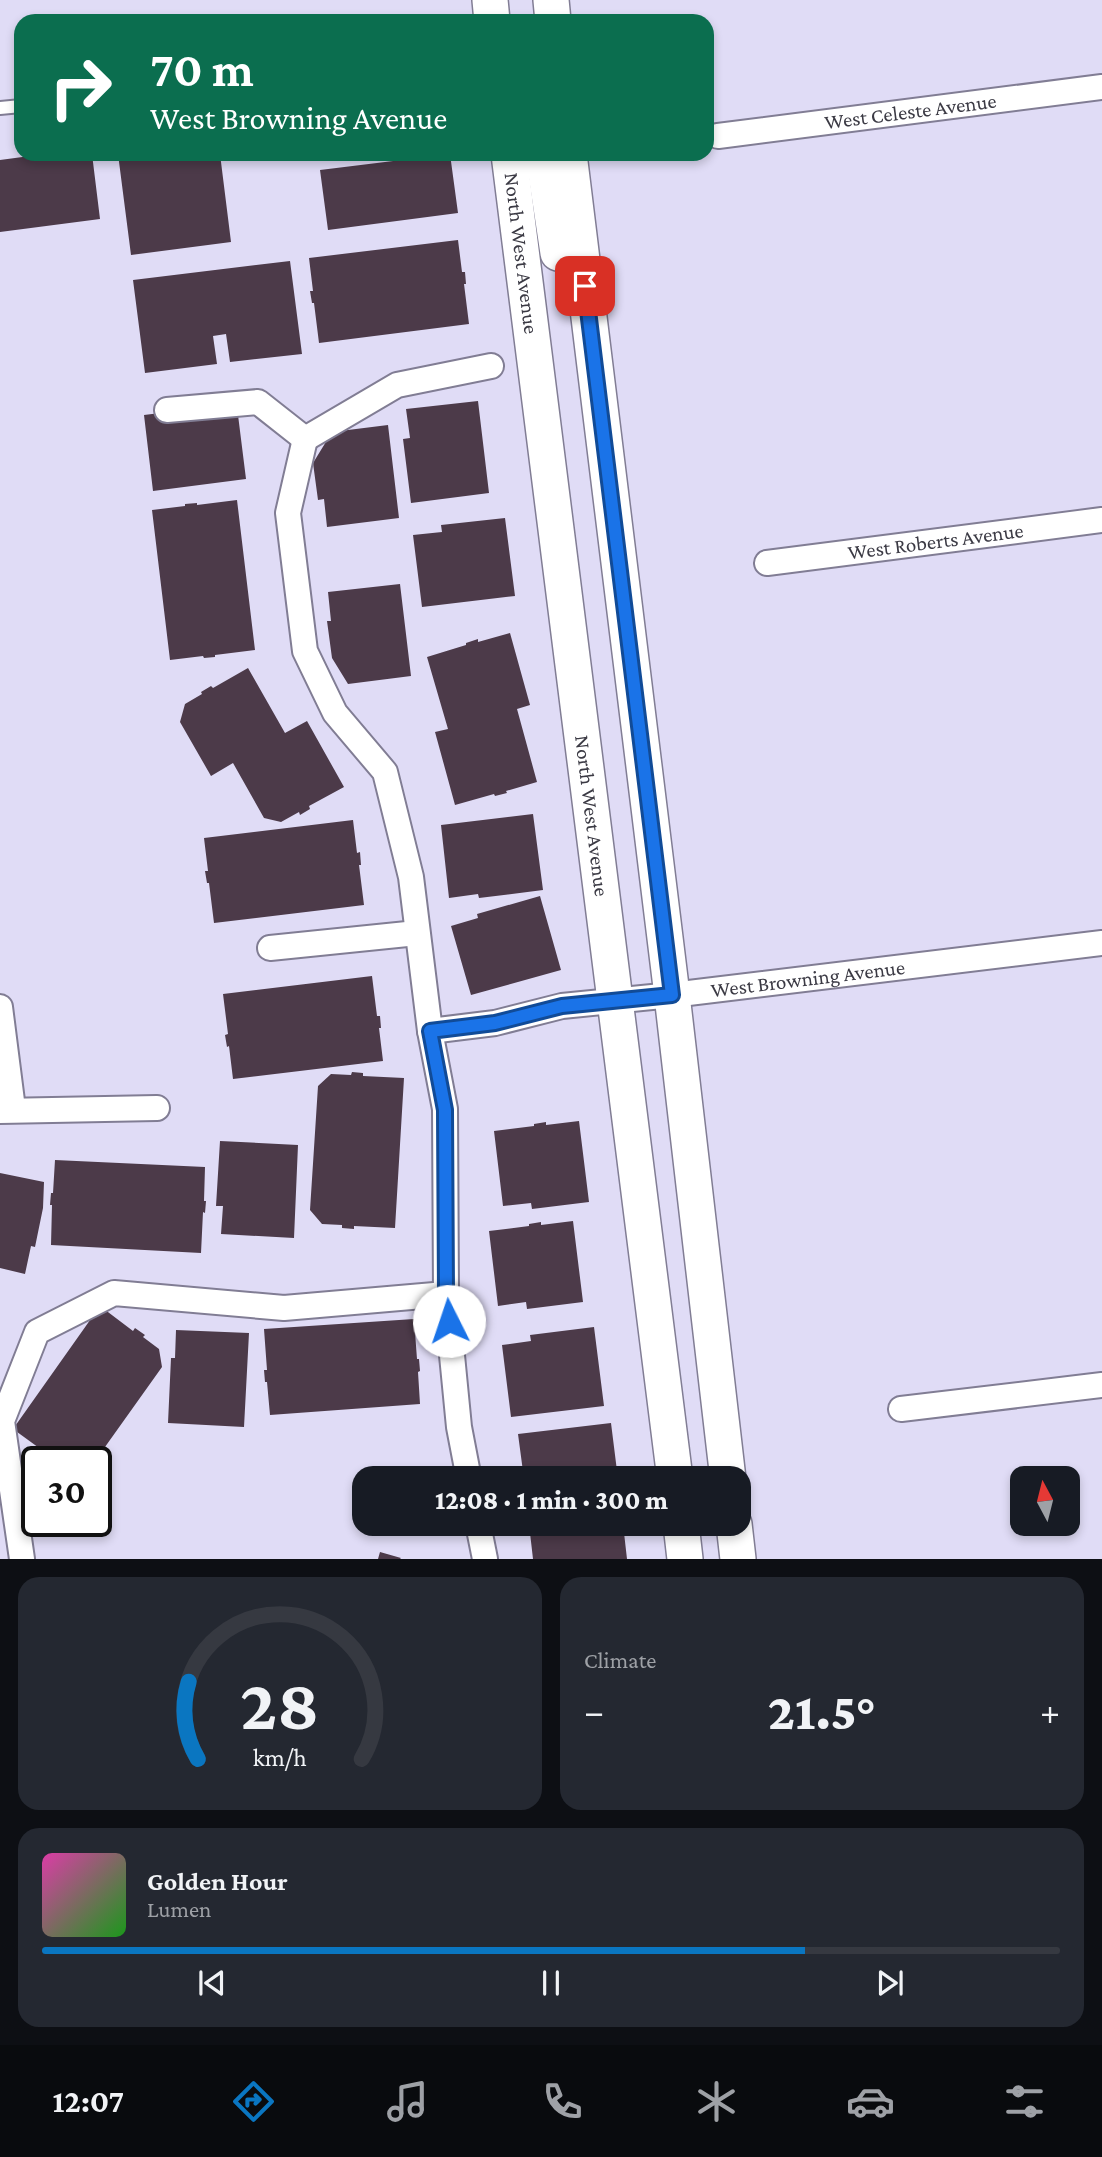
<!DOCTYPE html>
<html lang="en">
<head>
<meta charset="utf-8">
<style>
	:root { --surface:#171b24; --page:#242831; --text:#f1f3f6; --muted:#9ea1a6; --line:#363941; --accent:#0a76c1 }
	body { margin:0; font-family:"Crimson Pro",serif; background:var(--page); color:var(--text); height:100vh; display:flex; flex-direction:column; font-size:26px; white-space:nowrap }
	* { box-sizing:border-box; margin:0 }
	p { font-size:23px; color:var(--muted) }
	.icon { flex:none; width:38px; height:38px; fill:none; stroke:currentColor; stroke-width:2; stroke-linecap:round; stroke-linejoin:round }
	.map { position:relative; height:1559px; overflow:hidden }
	.panel { display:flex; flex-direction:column; gap:18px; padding:18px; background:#0d0f14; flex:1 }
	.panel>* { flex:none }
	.top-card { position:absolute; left:14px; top:14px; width:700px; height:147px; border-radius:21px; box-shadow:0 4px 10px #0003; background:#0b6e4f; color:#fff; overflow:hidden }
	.needle { width:46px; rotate:353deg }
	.tools { position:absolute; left:1010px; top:1466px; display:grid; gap:14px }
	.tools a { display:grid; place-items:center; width:70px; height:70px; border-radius:14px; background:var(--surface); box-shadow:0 4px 10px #0003; font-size:35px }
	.speed { position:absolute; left:21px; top:1446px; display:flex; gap:14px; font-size:35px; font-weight:700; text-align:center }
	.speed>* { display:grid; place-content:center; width:91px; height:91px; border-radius:50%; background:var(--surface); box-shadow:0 4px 10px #0003; line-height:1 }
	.speed .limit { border:4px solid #111; border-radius:10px; background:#fff; color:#111 }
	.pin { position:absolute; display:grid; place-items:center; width:60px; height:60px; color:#fff; margin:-30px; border-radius:14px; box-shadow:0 4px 10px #0006 }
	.me { position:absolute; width:77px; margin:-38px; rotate:356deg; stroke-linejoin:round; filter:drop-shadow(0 0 5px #0008) }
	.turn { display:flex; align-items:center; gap:24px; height:147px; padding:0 21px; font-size:32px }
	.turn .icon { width:91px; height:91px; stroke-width:2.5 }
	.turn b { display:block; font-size:49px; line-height:60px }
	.big { font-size:52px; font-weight:800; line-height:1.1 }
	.panel .card { flex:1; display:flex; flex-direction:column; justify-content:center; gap:10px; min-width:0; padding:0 24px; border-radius:21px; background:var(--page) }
	.panel .dial { align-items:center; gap:0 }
	.dial svg { height:182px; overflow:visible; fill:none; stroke:var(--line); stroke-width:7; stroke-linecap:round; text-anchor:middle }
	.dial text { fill:var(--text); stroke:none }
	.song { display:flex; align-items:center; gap:21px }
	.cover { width:84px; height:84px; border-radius:10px; background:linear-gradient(135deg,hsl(320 70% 55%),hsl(120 70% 35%)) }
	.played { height:7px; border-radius:4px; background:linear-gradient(90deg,var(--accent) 75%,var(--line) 75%) }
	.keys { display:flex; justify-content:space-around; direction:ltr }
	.heat { display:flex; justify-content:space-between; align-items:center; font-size:38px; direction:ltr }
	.panel .tiles { flex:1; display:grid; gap:18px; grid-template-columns:1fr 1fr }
	.card:last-child { grid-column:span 2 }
	.trip { position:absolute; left:352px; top:1466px; width:399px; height:70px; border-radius:21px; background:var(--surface); box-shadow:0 4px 10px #0003; font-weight:800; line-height:70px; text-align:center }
	.tabs { display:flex; height:112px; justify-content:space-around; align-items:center; background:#090b0e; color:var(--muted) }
	.tabs .icon { width:49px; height:49px }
	.tabs .current { color:var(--accent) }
	.tabs b { font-size:32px; color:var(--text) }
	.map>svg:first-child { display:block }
	.building { fill:#4c3a49 }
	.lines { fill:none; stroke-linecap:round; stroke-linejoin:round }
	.lane-casing { stroke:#817d94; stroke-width:16 }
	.street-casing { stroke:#817d94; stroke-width:28 }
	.secondary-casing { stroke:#817d94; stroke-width:38 }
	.lane { stroke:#fff; stroke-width:12 }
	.street { stroke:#fff; stroke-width:24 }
	.secondary { stroke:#fff; stroke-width:35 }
	.route-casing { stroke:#114b97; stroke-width:18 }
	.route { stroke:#1a73e8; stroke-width:12 }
	.labels { text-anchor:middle; stroke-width:7; stroke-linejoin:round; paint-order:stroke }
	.street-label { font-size:21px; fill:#3b3a44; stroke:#edeaff }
</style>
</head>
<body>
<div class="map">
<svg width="1102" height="1559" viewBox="0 0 1102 1559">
	<rect width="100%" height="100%" fill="#e0dcf6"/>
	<path class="building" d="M45,154H92L100,219L0,232V160Z
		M118,154H220L231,242L131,255Z
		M450,154L458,213L328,230L320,170Z
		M458,240L462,272H465L466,284H464L469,324L319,343L314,303H312L310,291H313L309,258Z
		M290,261L302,354L230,362L226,334L213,336L217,364L145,373L133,280Z
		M478,401L489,493L411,503L403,439L410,438L406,409Z
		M209,407H237L246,479L153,491L144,415Z
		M388,425L399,518L327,527L324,499L318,500L313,463L332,432Z
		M237,500L255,650L215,655V657L204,658L203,656L170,660L152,510L185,506V504L197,503V505Z
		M505,518L515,596L422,607L413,535L442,532L441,525Z
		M400,584L411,676L348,684L332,658L327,621H331L328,592Z
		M510,633L530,705L517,709L537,782L506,791L507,793L495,796L494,794L455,805L435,732L448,729L427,657L466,645V643L478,639V642Z
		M248,668L285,733L307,721L344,787L309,806L310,809L300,815L299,812L281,822L264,818L233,763L211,776L180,722L185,704L202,694L201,692L211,686L213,688Z
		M533,814L543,890L479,898L478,894L449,898L441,825Z
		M353,820L357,853L360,852L361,865H359L364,905L214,923L209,883H207L205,871H208L204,838Z
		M540,896L561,970L471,995L451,926L478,918L477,914Z
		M372,976L377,1016H380L381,1028H379L383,1061L233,1079L229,1046L227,1047L225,1035L228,1034L223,994Z
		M352,1072L363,1073V1076L404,1078L395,1228L354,1226V1229L342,1228V1225L322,1224L310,1210L318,1086L331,1074L351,1075Z
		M579,1121L589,1202L532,1209L531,1203L503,1206L494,1131L534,1126V1124L546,1122V1125Z
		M220,1141L298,1145L294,1238L221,1234L223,1206H216Z
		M55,1160L205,1167L204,1201H206L205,1213L203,1212L201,1253L51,1245L52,1205H50L51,1193H53Z
		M0,1173L44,1182L43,1208L35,1247L31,1246L25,1274L0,1268Z
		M573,1221L583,1302L527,1309L526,1302L498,1306L489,1231L529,1226V1224L541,1222V1225Z
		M100,1306L133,1331L135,1328L145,1335L143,1337L159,1349L162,1367L95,1461H53L44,1455L46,1453L13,1429Z
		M414,1319L417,1359H419L420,1371L418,1372L420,1404L270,1415L267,1382H265L264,1370H267L264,1329Z
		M594,1327L604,1406L511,1417L502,1345L531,1341L530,1335Z
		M176,1330L249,1333L244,1427L168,1423L171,1358H175Z
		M611,1423L618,1479H524L518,1434Z
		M529,1524H623L627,1559H533Z
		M380,1552L401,1558L400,1559H378Z"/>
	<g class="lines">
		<g class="lane-casing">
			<path id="lane" d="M0,108L21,106"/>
		</g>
		<g class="street-casing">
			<g id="street">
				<path id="s1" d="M718,136L1102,87"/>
				<path d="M167,410L258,402L305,439L397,385L491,366"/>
				<path d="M305,439L288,513L305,651L335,713L385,772L411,877L430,1031L445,1109L446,1294L459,1427L469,1479"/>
				<path id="s2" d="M767,563L1102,520"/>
				<path d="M270,948L417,933"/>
				<path d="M0,1007L13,1109"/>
				<path id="s3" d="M430,1031L495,1023L562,1006L672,995L1102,943"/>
				<path d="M0,1111L157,1108"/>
				<path d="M901,1409L1102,1385"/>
				<path d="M478,1524L485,1559"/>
				<path d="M22,1559L2,1421L37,1332L114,1293L284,1308L446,1294"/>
			</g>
		</g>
		<g class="secondary-casing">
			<g id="secondary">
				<path d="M490,0L492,21"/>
				<path d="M551,0L553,21"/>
				<path id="s4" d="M509,154L675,1479"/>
				<path d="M543,154L558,253"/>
				<path d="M569,154L672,995L728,1479"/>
				<path d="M681,1524L685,1559"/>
				<path d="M734,1524L738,1559"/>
			</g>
		</g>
		<use href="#lane" class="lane"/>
		<use href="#street" class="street"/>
		<use href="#secondary" class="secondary"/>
	</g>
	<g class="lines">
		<g class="route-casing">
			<path id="route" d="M449,1321L446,1294L445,1110L430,1031L495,1023L562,1006L672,995L585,286"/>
		</g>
		<use href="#route" class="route"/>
	</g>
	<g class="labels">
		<g class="street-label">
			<text dy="7" stroke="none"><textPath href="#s1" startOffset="194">West Celeste Avenue</textPath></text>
			<text dy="7" stroke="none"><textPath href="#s4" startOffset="100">North West Avenue</textPath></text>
			<text dy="7" stroke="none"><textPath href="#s2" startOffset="170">West Roberts Avenue</textPath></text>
			<text dy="7" stroke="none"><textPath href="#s4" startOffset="667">North West Avenue</textPath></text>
			<text dy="7" stroke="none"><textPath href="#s3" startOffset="382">West Browning Avenue</textPath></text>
		</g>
	</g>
</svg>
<div class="tools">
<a><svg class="needle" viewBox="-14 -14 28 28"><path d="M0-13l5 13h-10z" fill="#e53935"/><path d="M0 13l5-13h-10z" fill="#9ea1a6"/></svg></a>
</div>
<div class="speed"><div class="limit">30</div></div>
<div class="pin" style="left:585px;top:286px;background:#d93025"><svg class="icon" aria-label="arrive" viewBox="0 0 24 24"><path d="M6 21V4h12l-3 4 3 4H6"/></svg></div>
<svg class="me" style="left:449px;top:1321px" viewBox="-20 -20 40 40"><circle r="19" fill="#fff"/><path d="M0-13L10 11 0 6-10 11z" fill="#1a73e8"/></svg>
<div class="trip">12:08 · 1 min · 300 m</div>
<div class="top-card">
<div class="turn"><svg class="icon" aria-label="right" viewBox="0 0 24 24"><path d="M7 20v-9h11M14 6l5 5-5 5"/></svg><div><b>70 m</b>West Browning Avenue</div></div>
</div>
</div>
<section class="panel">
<div class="tiles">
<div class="card dial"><svg viewBox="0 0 100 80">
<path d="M14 69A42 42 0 1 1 86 69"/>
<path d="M14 69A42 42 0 0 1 10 35" stroke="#0a76c1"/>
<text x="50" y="56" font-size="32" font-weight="700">28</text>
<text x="50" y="72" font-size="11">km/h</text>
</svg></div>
<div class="card"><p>Climate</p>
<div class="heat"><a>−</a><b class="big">21.5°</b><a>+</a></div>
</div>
<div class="card">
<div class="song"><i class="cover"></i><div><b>Golden Hour</b><p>Lumen</p></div></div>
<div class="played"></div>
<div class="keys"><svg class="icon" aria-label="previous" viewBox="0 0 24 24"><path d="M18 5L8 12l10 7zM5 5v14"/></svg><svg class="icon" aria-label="pause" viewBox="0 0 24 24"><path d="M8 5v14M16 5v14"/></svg><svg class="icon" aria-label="next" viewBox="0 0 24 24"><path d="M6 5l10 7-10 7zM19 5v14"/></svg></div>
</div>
</div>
</section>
<nav class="tabs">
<b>12:07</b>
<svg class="icon current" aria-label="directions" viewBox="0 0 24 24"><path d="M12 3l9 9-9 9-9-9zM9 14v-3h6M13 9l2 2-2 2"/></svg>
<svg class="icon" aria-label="music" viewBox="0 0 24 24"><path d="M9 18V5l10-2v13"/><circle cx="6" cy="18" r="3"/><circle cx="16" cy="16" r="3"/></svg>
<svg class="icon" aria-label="phone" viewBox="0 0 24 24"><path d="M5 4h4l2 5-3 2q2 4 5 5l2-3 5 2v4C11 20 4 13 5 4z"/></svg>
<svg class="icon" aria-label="climate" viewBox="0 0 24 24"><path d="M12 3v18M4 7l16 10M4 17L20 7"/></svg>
<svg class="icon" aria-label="car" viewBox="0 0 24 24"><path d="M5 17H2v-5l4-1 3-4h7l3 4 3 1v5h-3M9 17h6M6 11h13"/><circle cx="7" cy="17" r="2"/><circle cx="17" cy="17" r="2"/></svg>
<svg class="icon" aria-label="filters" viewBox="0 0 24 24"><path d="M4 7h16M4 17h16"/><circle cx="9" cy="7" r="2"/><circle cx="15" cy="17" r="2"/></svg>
</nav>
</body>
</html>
